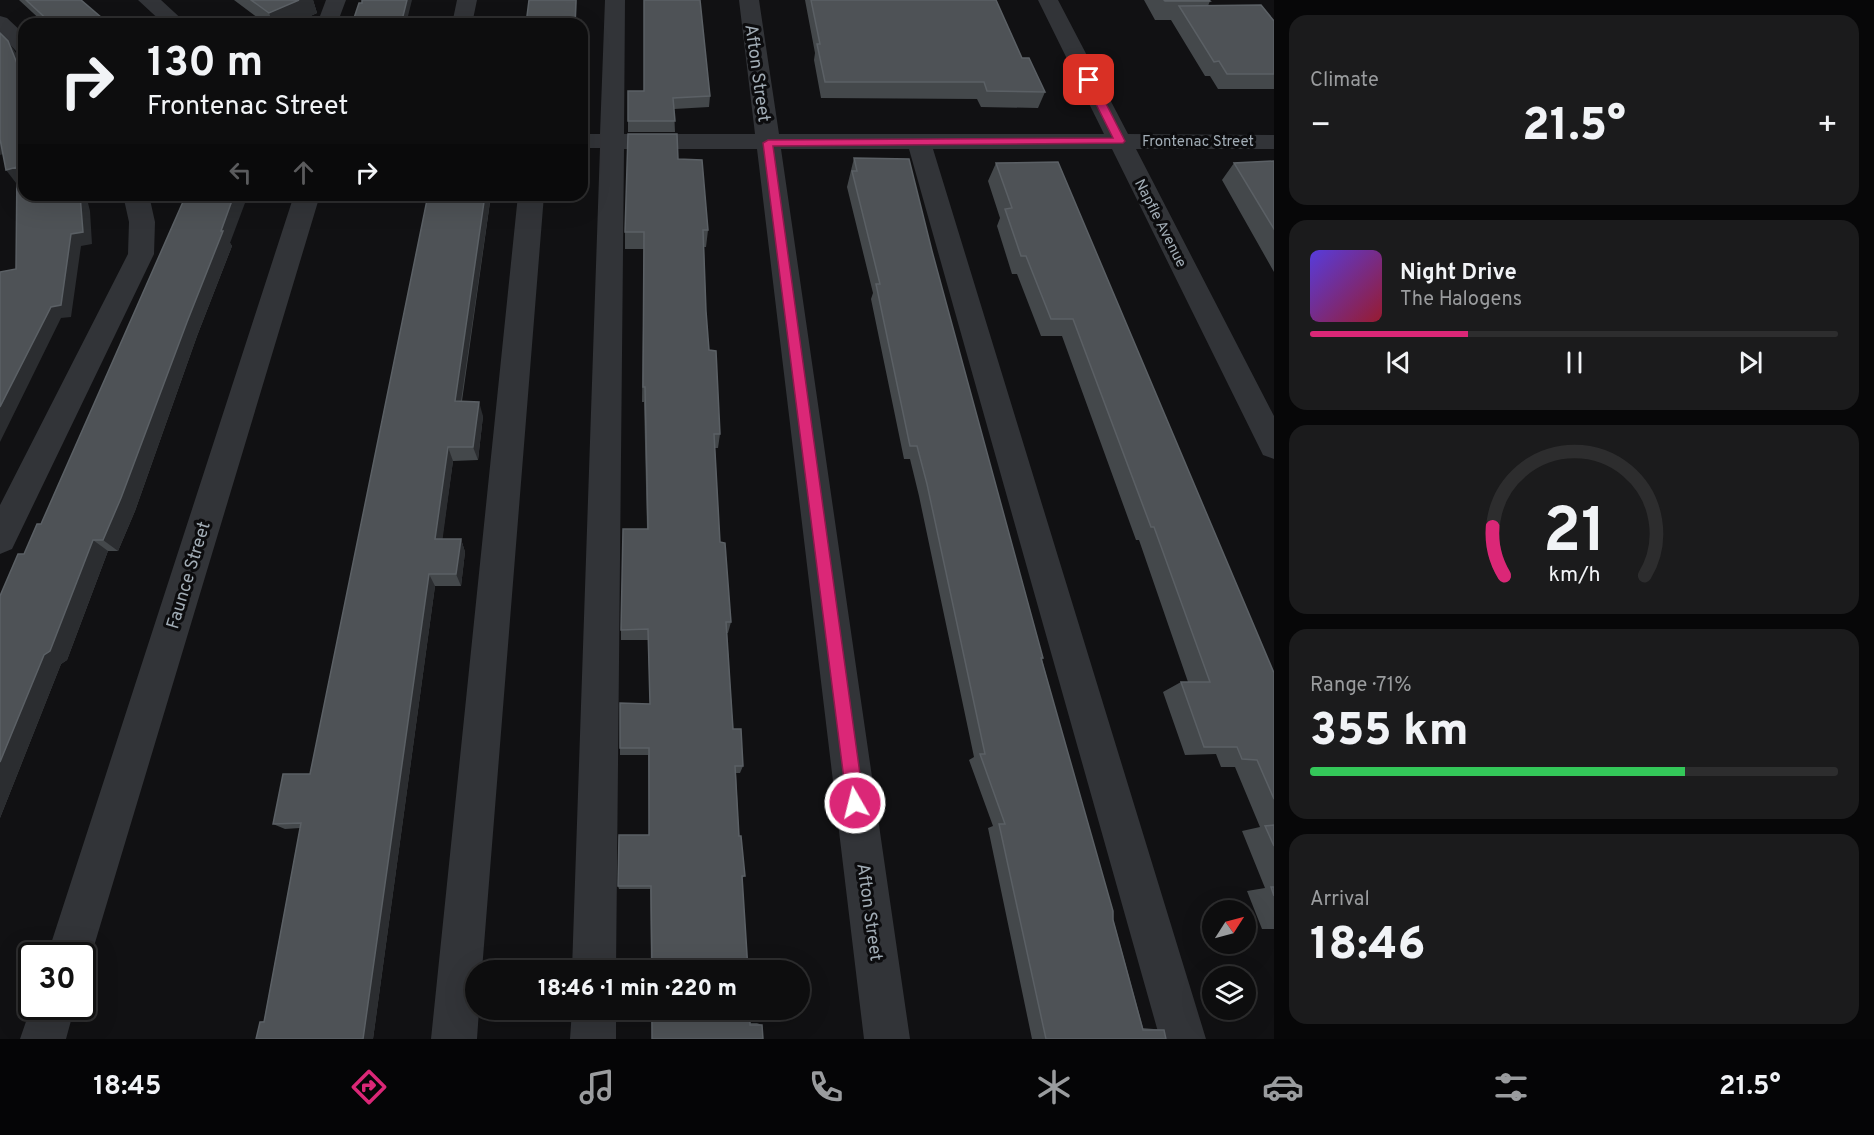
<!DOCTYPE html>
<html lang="en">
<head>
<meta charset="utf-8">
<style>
	:root { --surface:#0d0d0e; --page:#1b1b1c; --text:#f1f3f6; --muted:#9a9c9e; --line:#2d2d2e; --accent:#db2777 }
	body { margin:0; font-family:Overpass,sans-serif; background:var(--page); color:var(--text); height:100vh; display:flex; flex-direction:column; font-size:22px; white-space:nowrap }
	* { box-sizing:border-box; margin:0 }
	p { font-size:20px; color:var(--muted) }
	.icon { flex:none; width:33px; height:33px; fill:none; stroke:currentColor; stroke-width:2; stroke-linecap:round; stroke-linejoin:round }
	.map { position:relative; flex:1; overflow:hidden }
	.side { display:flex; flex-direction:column; gap:15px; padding:15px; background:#070708; width:600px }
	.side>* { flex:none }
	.banner { position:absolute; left:18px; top:18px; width:570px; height:183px; border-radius:18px; box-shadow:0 6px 24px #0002,0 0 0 2px var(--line); background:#0d0d0e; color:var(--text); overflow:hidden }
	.needle { width:39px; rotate:54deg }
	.tools { position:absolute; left:1202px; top:900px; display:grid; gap:12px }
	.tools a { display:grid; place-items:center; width:54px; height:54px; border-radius:50%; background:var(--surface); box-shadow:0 6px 24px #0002,0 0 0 2px var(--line); font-size:30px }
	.speed { position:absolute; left:18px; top:942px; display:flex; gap:12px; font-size:30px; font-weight:700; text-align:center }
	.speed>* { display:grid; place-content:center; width:78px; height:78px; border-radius:50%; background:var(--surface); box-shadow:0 6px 24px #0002,0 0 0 2px var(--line); line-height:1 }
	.speed .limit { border:3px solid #111; border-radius:9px; background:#fff; color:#111 }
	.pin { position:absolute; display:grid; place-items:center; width:51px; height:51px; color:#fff; margin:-26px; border-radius:12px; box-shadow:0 3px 9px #0006 }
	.me { position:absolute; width:66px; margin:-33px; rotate:352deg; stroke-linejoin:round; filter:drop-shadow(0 0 4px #0008) }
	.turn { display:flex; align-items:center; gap:21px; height:126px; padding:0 30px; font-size:27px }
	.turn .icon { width:78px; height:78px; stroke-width:2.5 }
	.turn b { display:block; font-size:42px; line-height:51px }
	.lanes { display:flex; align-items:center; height:57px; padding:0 30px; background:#0003; justify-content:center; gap:30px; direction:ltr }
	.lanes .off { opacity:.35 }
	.big { font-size:45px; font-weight:800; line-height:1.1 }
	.side .card { flex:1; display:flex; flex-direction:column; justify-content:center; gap:9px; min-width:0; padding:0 21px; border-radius:18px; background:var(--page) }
	.side .dial { align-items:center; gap:0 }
	.dial svg { height:156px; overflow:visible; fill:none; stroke:var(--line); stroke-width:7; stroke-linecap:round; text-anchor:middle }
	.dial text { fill:var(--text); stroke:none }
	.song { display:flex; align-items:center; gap:18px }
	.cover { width:72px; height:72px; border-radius:9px; background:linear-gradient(135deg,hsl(250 70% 55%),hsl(350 70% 35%)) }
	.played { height:6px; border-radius:3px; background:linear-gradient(90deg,var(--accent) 30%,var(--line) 30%) }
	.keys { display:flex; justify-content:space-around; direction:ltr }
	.heat { display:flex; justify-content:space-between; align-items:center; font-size:33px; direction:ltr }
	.charge { height:9px; border-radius:4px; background:linear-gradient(90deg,#34c759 71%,var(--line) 0) }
	.trip { position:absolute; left:465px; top:960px; width:345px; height:60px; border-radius:30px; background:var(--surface); box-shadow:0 6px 24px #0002,0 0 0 2px var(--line); font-weight:800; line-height:60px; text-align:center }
	.dock { display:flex; height:96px; justify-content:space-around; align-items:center; background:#050506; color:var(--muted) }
	.dock .icon { width:42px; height:42px }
	.dock .on { color:var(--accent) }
	.dock b { font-size:27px; color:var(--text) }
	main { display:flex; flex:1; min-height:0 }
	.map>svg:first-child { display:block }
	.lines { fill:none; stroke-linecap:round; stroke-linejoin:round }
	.minor { fill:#323438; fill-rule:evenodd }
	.wall { fill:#44484b }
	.shaded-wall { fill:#2b2d30 }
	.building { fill:#4e5256; stroke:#5b6065; stroke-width:1.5 }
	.route { fill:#db2777; stroke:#8e194d; stroke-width:1.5 }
	.labels { text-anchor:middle; stroke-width:6; stroke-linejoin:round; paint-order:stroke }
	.far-street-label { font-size:15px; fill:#a1acb5; stroke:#0c0c0e }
	.street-label { font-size:18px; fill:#a1acb5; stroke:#0c0c0e }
</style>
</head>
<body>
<main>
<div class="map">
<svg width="1274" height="1039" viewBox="0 0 1274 1039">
	<rect width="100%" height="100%" fill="#111113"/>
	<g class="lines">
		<path class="minor" d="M138,0H161L187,24H164Z
			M326,0H346L337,24H317Z
			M457,0H477L472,24H452Z
			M605,0H625L624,134H755L739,0H759L779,134H1104L1038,0H1058L1128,134L1274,135V149H1136L1274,416V459L1263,455L1112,149H933L1206,1039H1160L909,149H781L910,1039H864L757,149H624L616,970H572L600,148H582V134H600Z
			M0,16L7,18L24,34V52L16,51L0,34Z
			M123,195H149L155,222L154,254L12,549L0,554V505L128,254L129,222Z
			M294,195H320L91,956L82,972V956H47Z
			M518,195H544L482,970H476V1010H479L477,1039H431Z
			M32,1004V1006H75L66,1039H20Z
			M572,1010H616V1039H570Z"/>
	</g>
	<path class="wall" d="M19,0H81L109,24H45Z
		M234,0H313L317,13L293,24H266Z
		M805,0H996L1022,58L1045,92L1038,108L981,107L977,99L821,98L814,60L815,53Z
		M1144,0H1209L1210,1L1208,6L1274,21V89H1218L1210,76H1205L1171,20H1172H1155Z
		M628,91L710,96L709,107L674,109L675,132H628Z
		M854,158L932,251L1043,658L1042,660L1143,1028L1164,1030L1166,1039H1032L988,828L993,826L969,760L974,757L919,496L910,459H904L871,299L873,293L847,187Z
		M678,159L708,230L706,247H704L706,311L709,350L720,434L718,448H715L720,542L731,622L728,633H727L733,729L743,766L740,773H736L739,836L745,876L742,878L747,970H651L650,889H619L618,886L649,835L648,755H620V748L650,704L648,640H621V630L647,529L644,402H642L644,249H625V232Z
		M1274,161V272L1222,180L1234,163Z
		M996,163L1274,673V929H1262L1247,891L1265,888L1242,831L1260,827L1235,767H1221L1216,754L1185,755L1163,692L1181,682H1188L1139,540H1136L1062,336H1041L1017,274H1012L997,226L1000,218L988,181Z
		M428,195H491L462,401L483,416L478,460L453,461L442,539H461L465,552L461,586H435L373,1039H256L260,1022L264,1021L300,828L285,829L273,824L310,774Z
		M230,243L232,246L197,336L135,511L118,551H108L67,660L61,664L0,818V596L41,524Z
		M651,1010H750V1023H757L762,1025L763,1039H652Z"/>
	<path class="shaded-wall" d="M299,0H313L317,13L293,24H273L269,13Z
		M407,0H412L406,24H401Z
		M576,0H577L576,24H575Z
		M8,41L16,53L24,72V81Z
		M0,139L10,152L0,155Z
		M17,167L24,180L16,183L6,170Z
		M80,195H86L90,211L92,244L81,246L71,317L61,318L0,442V407L71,234Z
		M234,195H248L230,243L232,246L197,336L135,511L118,551L103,540Z
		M485,195H491L459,415L455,401Z
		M479,402L483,416L478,460L473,447Z
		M448,447L453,461L441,551L435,539Z
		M461,539L465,552L461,586L456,574Z
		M93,540L108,551L67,660L61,664L0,818V762L44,655Z
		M429,574L435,586L373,1039H363Z"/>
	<path class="building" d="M26,0H81L109,24H52Z
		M251,0H299L269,13Z
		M362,0H407L401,24H352L359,3H362Z
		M529,0H576L575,24H526Z
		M644,0H700L710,96L673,98L675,121H628V91H644Z
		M811,0H996L1022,58H1029L1045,92L987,91L984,82H825L817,44H820Z
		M1164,0H1209L1210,1H1165Z
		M1261,5L1274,21V74H1227L1219,61L1214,62L1179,6Z
		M0,33L8,41L24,81V195H80L83,232L71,234L61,305L51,307L0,407V272L16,269L17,167L6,170L0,139Z
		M628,134H677L678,159L702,160L708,230H703L706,311L709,350L716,351L720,434H714L720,542L725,543L731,622H726L733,729H741L743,766H735L739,836H741L745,876H742L748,970H652L651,886H618L619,835H649V748H620V703L650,704L648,629L621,630L623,529H648L645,387H643L644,232H625Z
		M854,158L909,159L932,251L1043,658H1041L1113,911V920L1143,1030H1164L1166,1039H1046L999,824H1005L980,754H985L927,484L917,446H910L876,284H880L852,171H857Z
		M1274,161V229L1234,163Z
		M1058,162L1274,673V799L1257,760L1242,759L1237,747H1204L1181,682H1210L1154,527H1151L1073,319H1051L1026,256H1021L1005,209L1012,208L996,163Z
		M186,195H234L221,231H223L187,322L121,498L103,540H93L50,651L44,655L0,762V596L18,554H24L37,524H41Z
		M428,195H485L455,401L479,402L473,447H448L435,539H461L456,574H429L363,1039H256L260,1022H264L301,823L273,824L283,774H310Z
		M1274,825V846L1265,826Z
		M1271,887H1274V896Z
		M652,1010H750V1025H762L763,1039H652Z"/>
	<path class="route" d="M1086,78L1094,80L1125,141L1123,143L773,146L864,803L861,809L855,811L850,809L847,803L763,143L768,140L1113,138L1084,80Z"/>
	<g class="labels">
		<g class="far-street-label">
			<text x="1198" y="146">Frontenac Street</text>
			<text transform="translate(1161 223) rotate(63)" y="5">Napfle Avenue</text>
		</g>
		<g class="street-label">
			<text transform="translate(758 73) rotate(82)" y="6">Afton Street</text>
			<text transform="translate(188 575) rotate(-73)" y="6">Faunce Street</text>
			<text transform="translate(870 912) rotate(82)" y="6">Afton Street</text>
		</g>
	</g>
</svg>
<div class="tools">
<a><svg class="needle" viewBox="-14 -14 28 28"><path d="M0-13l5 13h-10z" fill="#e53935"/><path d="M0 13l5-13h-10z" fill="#9a9c9e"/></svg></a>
<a><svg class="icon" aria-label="layers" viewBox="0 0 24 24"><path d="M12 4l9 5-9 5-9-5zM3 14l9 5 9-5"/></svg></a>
</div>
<div class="speed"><div class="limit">30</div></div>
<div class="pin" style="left:1089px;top:80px;background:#d93025"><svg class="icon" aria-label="arrive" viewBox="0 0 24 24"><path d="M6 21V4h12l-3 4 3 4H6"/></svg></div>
<svg class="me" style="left:855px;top:803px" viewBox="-20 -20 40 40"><circle r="17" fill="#db2777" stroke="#fff" stroke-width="3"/><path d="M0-11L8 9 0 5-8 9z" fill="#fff"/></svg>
<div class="trip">18:46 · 1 min · 220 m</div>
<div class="banner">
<div class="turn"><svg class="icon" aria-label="right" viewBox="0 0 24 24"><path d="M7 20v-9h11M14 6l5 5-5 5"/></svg><div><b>130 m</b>Frontenac Street</div></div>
<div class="lanes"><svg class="icon off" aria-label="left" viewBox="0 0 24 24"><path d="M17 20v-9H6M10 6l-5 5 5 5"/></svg><svg class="icon off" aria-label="ahead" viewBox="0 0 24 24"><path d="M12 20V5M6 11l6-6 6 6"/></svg><svg class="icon" aria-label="right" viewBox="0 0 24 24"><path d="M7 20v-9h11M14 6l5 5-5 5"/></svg></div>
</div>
</div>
<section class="side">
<div class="card"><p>Climate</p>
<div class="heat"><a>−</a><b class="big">21.5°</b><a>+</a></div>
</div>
<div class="card">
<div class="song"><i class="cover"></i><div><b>Night Drive</b><p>The Halogens</p></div></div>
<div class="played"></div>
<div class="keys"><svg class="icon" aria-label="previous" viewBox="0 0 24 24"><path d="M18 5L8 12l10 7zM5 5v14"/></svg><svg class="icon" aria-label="pause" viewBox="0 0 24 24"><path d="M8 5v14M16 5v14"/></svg><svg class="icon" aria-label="next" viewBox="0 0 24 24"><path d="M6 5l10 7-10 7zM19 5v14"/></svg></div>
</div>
<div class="card dial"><svg viewBox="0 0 100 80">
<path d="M14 69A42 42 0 1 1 86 69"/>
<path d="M14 69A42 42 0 0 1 8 44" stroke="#db2777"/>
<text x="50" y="56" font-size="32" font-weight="700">21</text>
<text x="50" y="72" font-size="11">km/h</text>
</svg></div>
<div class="card"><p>Range · 71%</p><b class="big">355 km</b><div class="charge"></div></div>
<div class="card"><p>Arrival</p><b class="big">18:46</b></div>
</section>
</main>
<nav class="dock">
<b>18:45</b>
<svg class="icon on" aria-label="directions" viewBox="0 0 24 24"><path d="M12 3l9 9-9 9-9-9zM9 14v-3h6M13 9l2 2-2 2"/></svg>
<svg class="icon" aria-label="music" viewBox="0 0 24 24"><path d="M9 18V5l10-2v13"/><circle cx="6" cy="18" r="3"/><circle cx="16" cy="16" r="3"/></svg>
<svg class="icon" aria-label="phone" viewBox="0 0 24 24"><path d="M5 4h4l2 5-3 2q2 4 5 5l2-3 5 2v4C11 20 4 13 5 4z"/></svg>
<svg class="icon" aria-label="climate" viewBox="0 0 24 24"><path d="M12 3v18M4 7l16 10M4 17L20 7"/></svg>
<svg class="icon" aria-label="car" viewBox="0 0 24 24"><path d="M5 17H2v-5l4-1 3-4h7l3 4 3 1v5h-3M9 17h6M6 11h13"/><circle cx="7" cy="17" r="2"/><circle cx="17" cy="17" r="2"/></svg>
<svg class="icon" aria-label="filters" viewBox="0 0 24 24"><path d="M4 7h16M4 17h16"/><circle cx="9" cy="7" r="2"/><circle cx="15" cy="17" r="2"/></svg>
<b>21.5°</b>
</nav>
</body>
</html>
